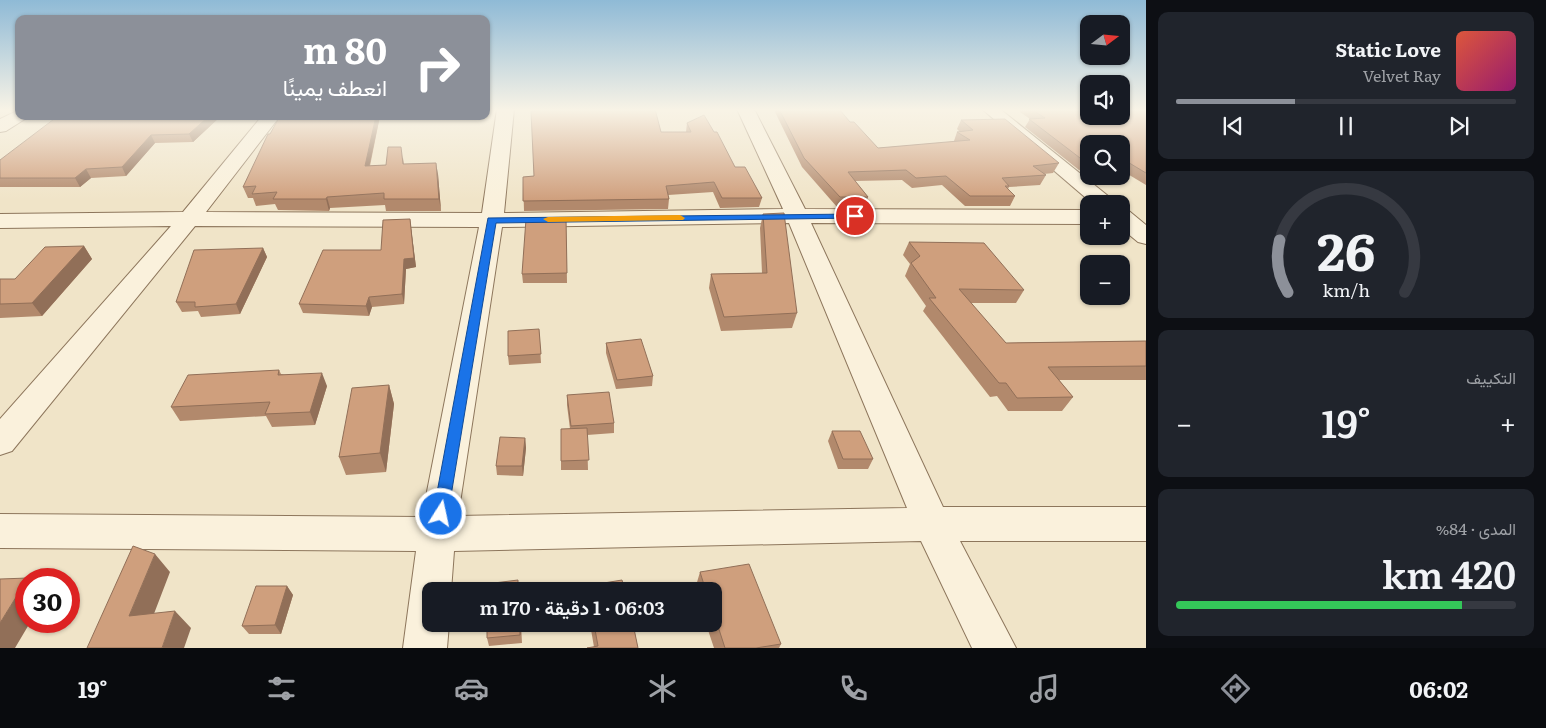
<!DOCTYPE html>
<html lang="ar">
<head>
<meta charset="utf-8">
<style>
	:root { --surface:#171b24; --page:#20242c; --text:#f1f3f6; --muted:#9ea1a6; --line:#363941; --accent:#8c9099 }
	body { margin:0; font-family:Literata,Vazirmatn,serif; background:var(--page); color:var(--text); direction:rtl; height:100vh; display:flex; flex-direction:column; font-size:19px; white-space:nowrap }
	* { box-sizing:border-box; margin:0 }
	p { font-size:16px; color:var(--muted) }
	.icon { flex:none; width:28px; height:28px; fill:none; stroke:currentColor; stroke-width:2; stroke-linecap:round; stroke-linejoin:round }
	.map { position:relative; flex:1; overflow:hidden; direction:ltr }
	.side { display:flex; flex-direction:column; gap:12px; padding:12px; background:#0d0f14; width:400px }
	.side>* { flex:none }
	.guide { position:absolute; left:15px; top:15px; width:475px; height:105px; border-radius:10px; box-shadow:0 1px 4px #0004; direction:rtl; background:#8c9099; color:#fff; overflow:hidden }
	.needle { width:32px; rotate:74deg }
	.buttons { position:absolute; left:1080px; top:15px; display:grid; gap:10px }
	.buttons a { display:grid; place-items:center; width:50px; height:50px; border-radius:10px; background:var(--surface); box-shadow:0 1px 4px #0004; font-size:25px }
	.speed { position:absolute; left:15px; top:568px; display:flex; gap:10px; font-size:25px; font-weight:700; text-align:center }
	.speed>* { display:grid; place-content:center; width:65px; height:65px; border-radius:50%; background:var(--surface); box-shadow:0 1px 4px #0004; line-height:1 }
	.speed .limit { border:8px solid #d22; background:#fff; color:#111 }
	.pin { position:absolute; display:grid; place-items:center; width:42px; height:42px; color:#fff; margin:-21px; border:2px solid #fff; border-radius:50%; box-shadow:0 1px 5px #0007 }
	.me { position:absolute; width:55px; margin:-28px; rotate:10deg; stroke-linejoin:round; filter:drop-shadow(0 0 4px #0008) }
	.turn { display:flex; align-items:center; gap:18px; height:105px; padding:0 20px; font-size:22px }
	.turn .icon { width:65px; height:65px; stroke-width:2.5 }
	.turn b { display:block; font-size:35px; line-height:42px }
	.big { font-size:38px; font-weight:600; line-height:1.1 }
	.side .tile { flex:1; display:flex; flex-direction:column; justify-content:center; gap:8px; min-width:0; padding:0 18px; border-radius:10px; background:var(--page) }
	.side .dial { align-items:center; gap:0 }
	.dial svg { height:130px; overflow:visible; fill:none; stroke:var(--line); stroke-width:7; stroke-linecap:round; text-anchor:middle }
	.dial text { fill:var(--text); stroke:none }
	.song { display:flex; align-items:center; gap:15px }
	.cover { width:60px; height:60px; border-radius:8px; background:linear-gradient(135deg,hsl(10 70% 55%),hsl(320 70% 35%)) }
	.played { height:5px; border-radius:2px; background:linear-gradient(90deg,var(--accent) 35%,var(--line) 35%) }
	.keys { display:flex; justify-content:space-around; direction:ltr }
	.heat { display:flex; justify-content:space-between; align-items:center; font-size:28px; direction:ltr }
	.charge { height:8px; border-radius:4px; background:linear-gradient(90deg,#34c759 84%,var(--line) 0) }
	.trip { position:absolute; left:422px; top:582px; width:300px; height:50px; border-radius:10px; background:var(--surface); box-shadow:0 1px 4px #0004; font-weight:600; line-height:50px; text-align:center; direction:rtl }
	.menu { display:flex; height:80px; justify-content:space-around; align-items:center; background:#090b0e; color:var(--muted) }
	.menu .icon { width:35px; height:35px }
	.menu .active { color:var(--accent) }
	.menu b { font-size:22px; color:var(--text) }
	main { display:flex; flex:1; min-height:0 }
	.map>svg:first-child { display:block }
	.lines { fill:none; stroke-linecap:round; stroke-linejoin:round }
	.street-casing { stroke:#8d765c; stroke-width:2 }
	.street { fill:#faf1dc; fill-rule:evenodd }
	.wall { fill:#b2896c }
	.shaded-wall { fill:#916f58 }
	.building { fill:#cf9f7d; stroke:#916f58 }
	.route { fill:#1a73e8; stroke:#114b97 }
	.slow { fill:#f59e0b }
</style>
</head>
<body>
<main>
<section class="side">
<div class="tile">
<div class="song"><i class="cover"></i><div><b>Static Love</b><p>Velvet Ray</p></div></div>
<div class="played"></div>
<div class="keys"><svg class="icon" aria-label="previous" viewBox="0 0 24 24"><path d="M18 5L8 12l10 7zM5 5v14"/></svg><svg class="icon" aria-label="pause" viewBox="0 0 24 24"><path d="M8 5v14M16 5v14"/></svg><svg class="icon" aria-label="next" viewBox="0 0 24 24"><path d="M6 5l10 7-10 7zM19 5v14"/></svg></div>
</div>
<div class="tile dial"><svg viewBox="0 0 100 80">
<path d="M14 69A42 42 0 1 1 86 69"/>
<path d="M14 69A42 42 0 0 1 9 37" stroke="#8c9099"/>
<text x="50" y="56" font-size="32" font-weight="700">26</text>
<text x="50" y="72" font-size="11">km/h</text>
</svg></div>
<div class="tile"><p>التكييف</p>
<div class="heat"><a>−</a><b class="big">19°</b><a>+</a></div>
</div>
<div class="tile"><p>المدى · 84%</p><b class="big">420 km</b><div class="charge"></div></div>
</section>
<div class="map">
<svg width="1146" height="648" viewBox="0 0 1146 648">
	<rect width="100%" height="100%" fill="#f0e4c8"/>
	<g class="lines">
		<g class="street-casing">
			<path id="street" d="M497,109H514L504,213L783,209L737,109H754L805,209L1089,210V224L811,223L943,507H1146V541H960L1016,648H972L921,541L454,551L451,591H431V624H449L447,648H403L416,551L0,548V514L422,517L479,227L195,226L12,451L0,455V419L171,226L0,228V214L183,212L262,116H280L206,212L482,213ZM789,223L907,508L458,516L502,227Z
				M982,109H1000L1118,204H1093Z
				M19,110V116H27L25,119L6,131L0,132V119Z
				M1121,209L1129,211L1146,225V244L1138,242L1121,228Z"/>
		</g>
		<use href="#street" class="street"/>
	</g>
	<path class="wall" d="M775,109H839L850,122L878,148L954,142V141L957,132H960L957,129L961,120L1059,163L1053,173L1044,174L1046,175L1040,185L1009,187L1008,189L1015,196L1010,206H965L942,185L912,188L902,180L855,181L868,197L865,207H837L802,167L775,112Z
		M1021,109H1146V185L1121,170V144H1089V169L1079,170L1025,127L1030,119L1020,112Z
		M221,116L193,142L155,143L126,176L91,178L80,187H0V160Z
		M280,116H380L370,166L386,165L403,158L404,164L438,174L441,211H386L385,205L330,208L329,211L278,210L275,204L256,206L253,198H248L243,187Z
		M687,123L735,167L762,198L759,207L720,208L713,192L668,195L669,199L668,209L524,211L523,177L534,176L661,132H686Z
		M763,214L797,313L792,328L721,331L709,288L711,274L762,273L760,228Z
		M566,219L567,283H523L522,274Z
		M411,229L416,267L406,269L404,304L372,307L369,316L303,313L299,304L381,250Z
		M909,242L1024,290L1016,303H970L1006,343L1146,341V380H1059L1073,397L1062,411H1008L997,396L990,397L923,311L926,306L905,276L910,264L903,255Z
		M84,246L92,259L42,316L0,318V279H15Z
		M263,248L267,257L240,314L201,317L198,311L182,312L176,302Z
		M539,329L541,363L509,365L508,356Z
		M606,343L653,376L652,386L616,389L606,353Z
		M279,370L281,374L327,386L315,425L272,427L266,416L180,421L171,407Z
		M389,385L394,404L386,472L346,475L339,457Z
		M567,395L614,423V433L587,435L588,470H561V429H570L567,405Z
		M832,431L873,459L868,469H838L828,441Z
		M525,438L526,448L523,476L497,475L496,466Z
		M700,572L781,644L779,648H714L706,624H714V591H695V589Z
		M287,586L293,595L281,634H249L242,626Z
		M521,624L522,643L489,646L487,638Z
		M590,624H633L638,648L594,647Z"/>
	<path class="shaded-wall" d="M209,116H221L193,142L189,134Z
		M376,116H380L367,177L365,166Z
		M151,135L155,143L126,176L122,167Z
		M436,163L438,174L441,211L439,199Z
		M86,169L91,178L80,187L75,178Z
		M327,197L330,208L329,211L326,199Z
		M410,219L416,267L406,269L404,304L402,294L404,259Z
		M84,246L92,259L42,316L32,303Z
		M263,248L267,257L240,314L236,304Z
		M369,297L372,307L369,316L366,306Z
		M322,373L327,386L315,425L310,412Z
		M389,385L394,404L386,472L380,453Z
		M525,438L526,448L523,476L522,466Z
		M155,554L170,572L147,632L129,616Z
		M26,581V621H31L15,648H0V623Z
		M287,586L293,595L281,634L275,625Z
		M175,611L191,628L184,648H162Z"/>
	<path class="building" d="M563,109H655L661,132H691L687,123L704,115L714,132H717L735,167H745L762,198H722L714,182L666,186L669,199L523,201V177L534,176L531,111Z
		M779,109H839L850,122H854L878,148L970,140L957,132L973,130L961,120L1005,119L1059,163L1033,166L1046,175L1002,178L1009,186H1005L1015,196H970L946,176L916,178L906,170L848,172L868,197H840L804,158Z
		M1031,109H1089V116H1121V109H1146V173L1121,158V144H1089V161H1084L1029,119L1045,118Z
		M58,116H209L189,134L151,135L122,167L86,169L75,178H0V160Z
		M280,116H376L365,166L386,165L388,147H401L403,164L436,163L439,199H384V193L327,197L326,199H273L277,192L252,194L256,186L243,187L268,134H270Z
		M784,213L797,313L724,317L711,274L767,273L763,214Z
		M410,219L414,258L404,259L402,294L369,297L366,306L299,304L323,250H381L383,220Z
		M526,219H566L567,273L522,274Z
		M909,242L984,243L1024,290L959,289L1006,343L1146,341V366L1048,367L1073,397L1017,398L1006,383H999L929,298H936L911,263L920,256Z
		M84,246L32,303L0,304V279H15L45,247Z
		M263,248L236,304L195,307V302H176L194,250Z
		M539,329L541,354L508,356V331Z
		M641,339L653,376L617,380L606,343Z
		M279,370L278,375L322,373L310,412L265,414L270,402L171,407L188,375Z
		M389,385L380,453L339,457L352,388Z
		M609,392L614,423L571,426L567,395Z
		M587,428L589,460L561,461V429Z
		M832,431H860L873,459H843Z
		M500,437L525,438L522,466H496Z
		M133,546L155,554L129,616L175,611L162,648H87Z
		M749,564L781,644L756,648H725L714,614V591H706L700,572Z
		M28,578L26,579V581L0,623V579Z
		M518,580V591H486V584Z
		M622,580L625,591H587L586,586Z
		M256,586H287L275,625L242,626Z
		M487,624H520V635L487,638Z
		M594,624H633L638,648H587L598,646Z"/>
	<linearGradient id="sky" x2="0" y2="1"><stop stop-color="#8fbad6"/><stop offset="0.55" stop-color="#f8f3e6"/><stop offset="1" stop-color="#f8f3e6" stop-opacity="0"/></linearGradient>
	<rect width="1146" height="200" fill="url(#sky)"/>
	<path class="route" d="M855,214L859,215V218L496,223L448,514L446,519L441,521L435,519L433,514L488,218Z"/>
	<path class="slow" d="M680,215L685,218L683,220L548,222L543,219L548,217Z"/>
</svg>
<div class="buttons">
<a><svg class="needle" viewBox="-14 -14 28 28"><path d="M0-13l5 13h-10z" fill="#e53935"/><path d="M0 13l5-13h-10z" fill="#9ea1a6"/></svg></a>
<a><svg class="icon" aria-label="sound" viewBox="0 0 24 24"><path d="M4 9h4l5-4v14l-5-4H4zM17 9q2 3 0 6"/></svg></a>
<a><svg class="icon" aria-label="search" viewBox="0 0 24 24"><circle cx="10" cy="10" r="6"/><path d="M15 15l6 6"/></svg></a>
<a>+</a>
<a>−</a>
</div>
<div class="speed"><div class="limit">30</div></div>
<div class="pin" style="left:855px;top:216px;background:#d93025"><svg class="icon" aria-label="arrive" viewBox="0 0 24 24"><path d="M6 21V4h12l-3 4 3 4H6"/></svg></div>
<svg class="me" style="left:441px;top:514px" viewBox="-20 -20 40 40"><circle r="17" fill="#1a73e8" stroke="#fff" stroke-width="3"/><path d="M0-11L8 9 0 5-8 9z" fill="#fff"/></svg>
<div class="trip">06:03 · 1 دقيقة · 170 m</div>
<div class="guide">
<div class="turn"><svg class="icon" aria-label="right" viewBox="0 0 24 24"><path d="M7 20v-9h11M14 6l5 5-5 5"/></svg><div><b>80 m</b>انعطف يمينًا</div></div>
</div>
</div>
</main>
<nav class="menu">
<b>06:02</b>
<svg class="icon active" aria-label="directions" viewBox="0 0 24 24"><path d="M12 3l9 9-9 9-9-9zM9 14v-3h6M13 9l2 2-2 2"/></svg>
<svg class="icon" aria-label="music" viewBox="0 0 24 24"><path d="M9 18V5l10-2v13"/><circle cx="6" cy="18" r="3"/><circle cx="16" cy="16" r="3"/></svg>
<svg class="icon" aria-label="phone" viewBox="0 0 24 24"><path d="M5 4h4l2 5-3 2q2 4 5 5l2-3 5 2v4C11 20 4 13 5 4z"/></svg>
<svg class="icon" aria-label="climate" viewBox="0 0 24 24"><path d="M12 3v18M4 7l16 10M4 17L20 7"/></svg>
<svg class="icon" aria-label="car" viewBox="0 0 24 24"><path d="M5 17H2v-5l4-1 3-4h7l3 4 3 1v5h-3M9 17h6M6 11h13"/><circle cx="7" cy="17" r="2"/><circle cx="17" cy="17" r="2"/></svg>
<svg class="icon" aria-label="filters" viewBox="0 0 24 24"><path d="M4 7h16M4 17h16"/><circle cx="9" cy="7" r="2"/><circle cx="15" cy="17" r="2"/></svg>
<b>19°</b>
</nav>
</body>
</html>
